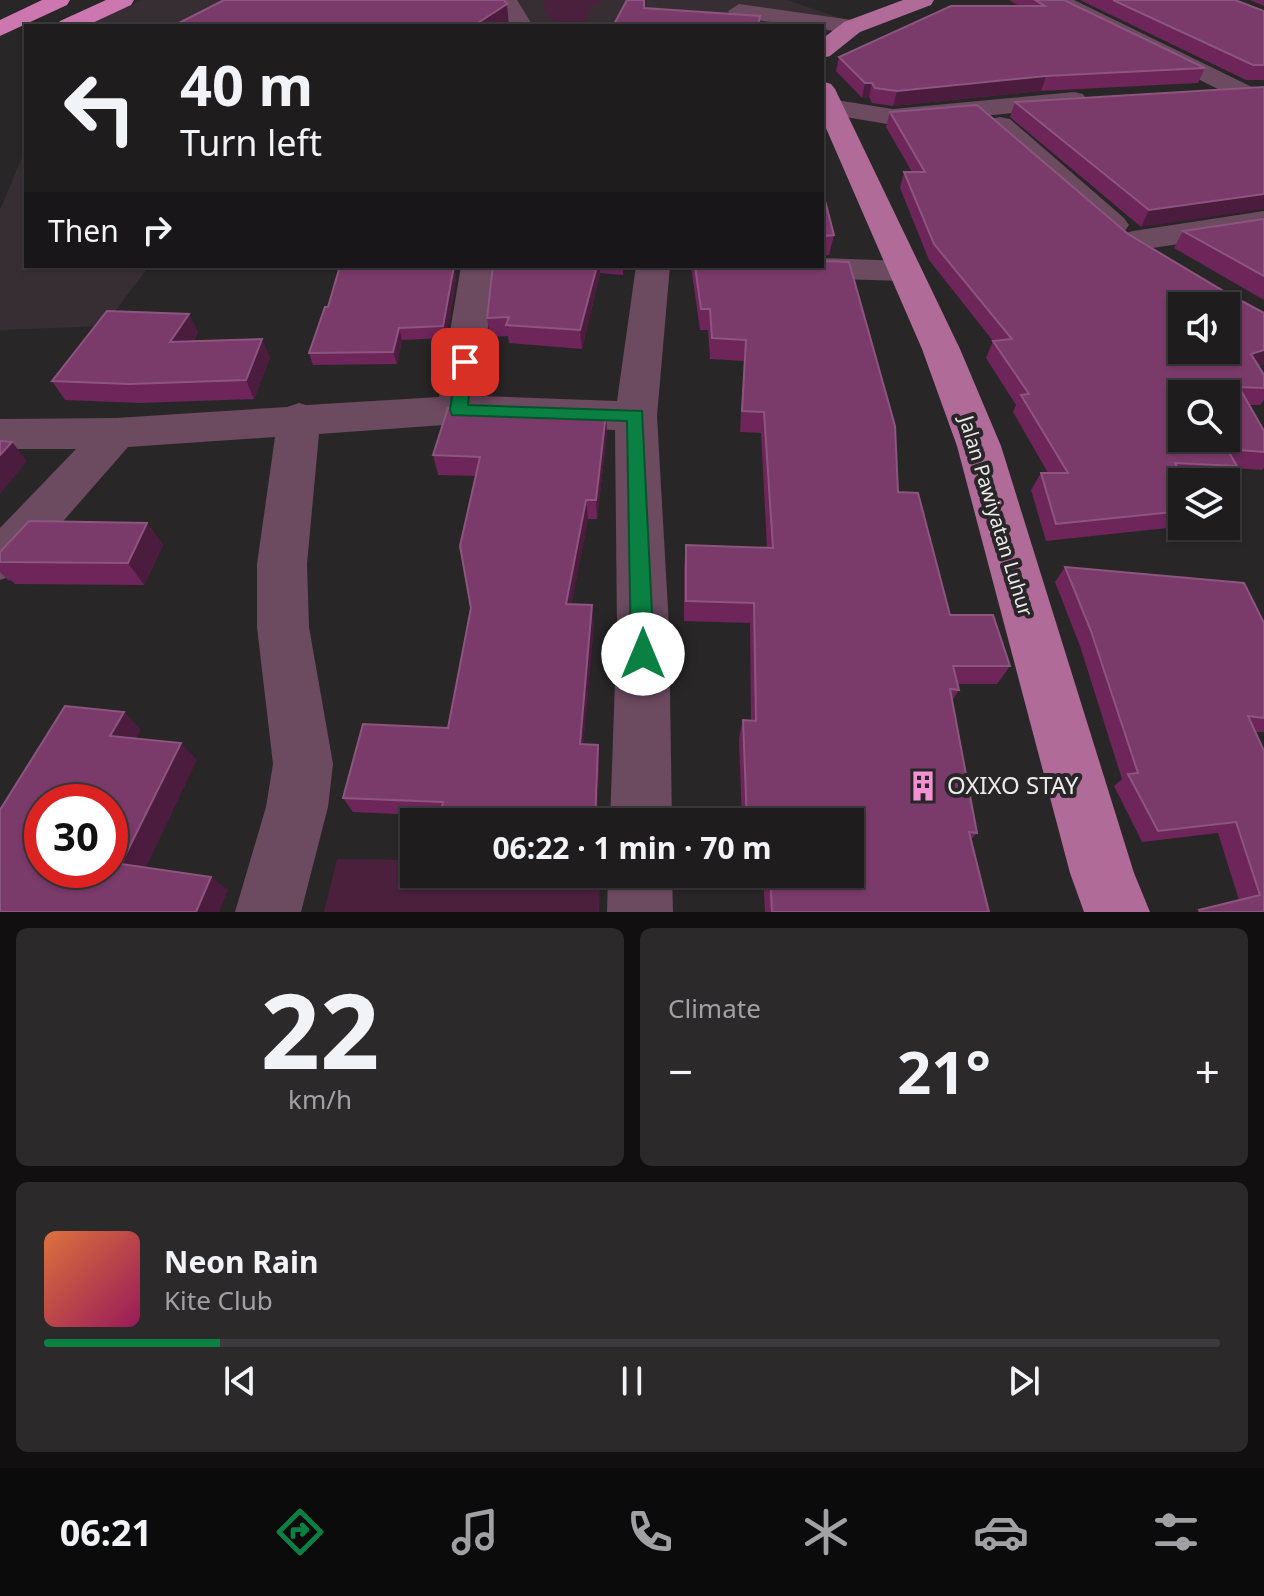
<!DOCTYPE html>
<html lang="en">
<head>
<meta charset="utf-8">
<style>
	:root { --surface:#1f1c1e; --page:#2c292b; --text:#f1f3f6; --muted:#a1a1a4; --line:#3c3a3c; --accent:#0b8043 }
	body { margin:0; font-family:"Noto Sans",sans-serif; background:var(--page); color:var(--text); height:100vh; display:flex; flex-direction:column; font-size:30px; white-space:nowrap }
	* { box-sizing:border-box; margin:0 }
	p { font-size:26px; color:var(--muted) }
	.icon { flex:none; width:44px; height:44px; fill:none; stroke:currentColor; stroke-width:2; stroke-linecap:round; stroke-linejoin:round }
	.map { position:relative; height:912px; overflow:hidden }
	.sheet { display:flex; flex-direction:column; gap:16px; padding:16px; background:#110f10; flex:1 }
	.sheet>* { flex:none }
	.hud { position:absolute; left:24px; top:24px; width:800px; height:244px; border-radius:0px; box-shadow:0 2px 6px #0004,0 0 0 2px var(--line); background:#1f1c1e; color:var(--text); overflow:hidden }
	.buttons { position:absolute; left:1168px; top:292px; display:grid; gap:16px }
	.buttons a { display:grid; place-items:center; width:72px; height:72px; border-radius:0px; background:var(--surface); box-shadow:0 2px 6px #0004,0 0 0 2px var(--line); font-size:40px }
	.speed { position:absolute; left:24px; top:784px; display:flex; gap:16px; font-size:40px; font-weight:700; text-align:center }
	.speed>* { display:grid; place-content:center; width:104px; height:104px; border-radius:50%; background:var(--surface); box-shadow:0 2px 6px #0004,0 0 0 2px var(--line); line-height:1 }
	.speed .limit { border:12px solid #d22; background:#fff; color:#111 }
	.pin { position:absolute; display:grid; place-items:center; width:68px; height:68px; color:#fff; margin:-34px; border-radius:16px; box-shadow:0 4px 12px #0006 }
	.me { position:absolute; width:88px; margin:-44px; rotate:0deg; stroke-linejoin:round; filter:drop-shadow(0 0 6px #0008) }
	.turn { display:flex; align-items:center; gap:28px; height:168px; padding:0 24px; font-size:36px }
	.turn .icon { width:104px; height:104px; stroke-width:2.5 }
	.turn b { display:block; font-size:56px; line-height:68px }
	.then { display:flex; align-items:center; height:76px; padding:0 24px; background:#0003; gap:16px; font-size:30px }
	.big { font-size:60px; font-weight:700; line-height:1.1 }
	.sheet .widget { flex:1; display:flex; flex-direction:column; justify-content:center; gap:12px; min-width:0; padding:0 28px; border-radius:12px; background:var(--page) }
	.sheet .dial { align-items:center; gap:0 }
	.dial b { font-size:104px; line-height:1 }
	.song { display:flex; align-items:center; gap:24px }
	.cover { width:96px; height:96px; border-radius:12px; background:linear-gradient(135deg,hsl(20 70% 55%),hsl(330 70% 35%)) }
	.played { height:8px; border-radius:4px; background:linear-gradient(90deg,var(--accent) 15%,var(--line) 15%) }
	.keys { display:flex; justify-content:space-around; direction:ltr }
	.heat { display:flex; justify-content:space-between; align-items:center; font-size:44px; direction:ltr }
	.sheet .tiles { flex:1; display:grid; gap:16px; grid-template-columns:1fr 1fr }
	.widget:last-child { grid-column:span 2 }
	.trip { position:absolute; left:400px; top:808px; width:464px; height:80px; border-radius:0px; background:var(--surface); box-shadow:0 2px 6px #0004,0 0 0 2px var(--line); font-weight:700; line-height:80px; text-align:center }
	.tabs { display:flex; height:128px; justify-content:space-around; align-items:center; background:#0c0b0c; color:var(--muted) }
	.tabs .icon { width:56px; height:56px }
	.tabs .on { color:var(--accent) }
	.tabs b { font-size:36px; color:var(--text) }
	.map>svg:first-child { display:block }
	.built { fill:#372e34 }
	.green { fill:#4a203d }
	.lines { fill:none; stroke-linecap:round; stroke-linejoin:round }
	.minor { fill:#6c4a60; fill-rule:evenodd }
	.major { fill:#b16b99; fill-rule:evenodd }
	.highway { fill:#cc77b0; fill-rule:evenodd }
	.wall { fill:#6d255a }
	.shaded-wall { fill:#4c1c3f }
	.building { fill:#7a3a6a; stroke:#8c557e; stroke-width:2; fill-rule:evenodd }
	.route { fill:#0b8043; stroke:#07532c; stroke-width:2 }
	.labels { text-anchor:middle; stroke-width:8; stroke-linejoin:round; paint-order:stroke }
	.street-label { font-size:20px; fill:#ece9eb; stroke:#292628 }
	.near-poi-label { font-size:24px; fill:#ece9eb; stroke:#292628; text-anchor:start }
</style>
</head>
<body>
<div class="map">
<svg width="1264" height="912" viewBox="0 0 1264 912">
	<rect width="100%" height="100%" fill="#292628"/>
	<path class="built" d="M142,0H787L846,20L822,36V26H82Z
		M26,148V266H149L104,326L0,330V210Z"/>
	<path class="green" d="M544,0H604L590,9L583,26H557L544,10Z
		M337,859L414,860V874H600L599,912H324Z"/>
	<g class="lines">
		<path class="minor" d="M495,0H517L533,26H511Z
			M1046,0H1074L1252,87L1256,92L1252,97H1234L1049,5Z
			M739,4L852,20L860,22L863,27L860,32L852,34L822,29V26H798L731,16L728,11Z
			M1074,92L1083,94L1087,100L1083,106L893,125L822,113V101L830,99L893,109Z
			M1000,117L1010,119L1124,218L1129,225L1124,232L1113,235L1102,232L990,131L986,125L990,119Z
			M1264,211V231L1133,251L1121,248L1116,241L1121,234L1133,231Z
			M822,258L904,261L916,264L921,271L916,278L904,281L736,276L724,273L719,266H822Z
			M461,266H495L480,396L617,401L636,266H670L657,416L669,626L672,822H610L617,626L615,430L458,424L319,434L307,564L309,627L333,764L328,807L301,912H235L266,807L273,764L257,627V564L275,437L128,447L17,574L0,580V528L76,449H0V419L116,418L287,407L299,403L306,405L439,397Z
			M608,874H672L673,912H607Z"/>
		<path class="major" d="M903,0H934L931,5L860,32L830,56L822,58V39L844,22Z
			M822,81L831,84L835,89L960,349L1001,446L1134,873L1150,912H1084L1070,873L957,446L922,349L822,119Z"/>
		<path class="highway" d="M42,0H70L67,5L0,36V20Z
			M106,0H134L131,5L86,26H57L60,21Z"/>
	</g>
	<path class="wall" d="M1009,0H1064L1205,68L1198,83L1041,91L893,106L872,103L869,97L862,98L836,71L839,57L1019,6Z
		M1080,0H1235L1264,11V80H1246Z
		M1250,0H1264V6Z
		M1264,87L1141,227L1010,117L1015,102Z
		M890,112L1128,234L1264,313V364L1258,366L1264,375V400L1260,405H1249L1264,431V468L1262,470L1235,468L1224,482L1185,481L1182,482V526H1186L1046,541L1031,490L1041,473H1048L1013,412L1016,405L986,358L993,341L929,260L900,188L904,172H912L886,127Z
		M822,189L834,235L829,255L822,256Z
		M1264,219V300L1174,248L1183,231Z
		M454,266L456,278L446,338L402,340L397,364L313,365L309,353L328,307Z
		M493,266H623V275L600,273L582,349L509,343L508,336L490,337L487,318Z
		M691,266H822L898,492L950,615L1010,666L997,684H958L959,690L952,701L977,833L971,840L989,912H765L763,874H850V822H742L739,738L743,720L751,721L750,623L684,621V565L686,545L767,548L761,433L740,432L744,361L710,359L708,330H700Z
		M198,332L193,341L270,357L254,399L140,403L65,400L52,381Z
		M607,433L597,519H588L571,604L594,623L583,744L598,745L599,760L597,822H439L440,816L353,812L343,798L448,728L471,608L475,476L438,475L433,455Z
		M147,523L163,545L144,585L15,584L12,581L8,580L0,572V552Z
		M1065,567L1264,623V732H1255L1264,912H1196L1239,900L1218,833L1142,842L1114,786L1122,779L1080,646L1055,582Z"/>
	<path class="shaded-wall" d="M507,4L509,26H473Z
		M1046,76L1041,91L893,106L897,91Z
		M865,83H872L869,97L862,98Z
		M1264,194V209L1141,227L1149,210Z
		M454,266L456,278L446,338L443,326Z
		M597,266H600V273L582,349L580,330Z
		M189,314L198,332L180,360L170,342Z
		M399,328L402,340L397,364L393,352Z
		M262,339L270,357L254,399L246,380Z
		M1264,350V364L1238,372L1251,354Z
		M606,413L607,433L597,519L596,500Z
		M12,442L27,461L0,494V455Z
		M586,500L588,519L568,622L566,604Z
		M147,523L163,545L144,585L128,563Z
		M592,605L594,623L582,760L580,744Z
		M124,712L141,730L128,753L110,736Z
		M181,743L197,760L141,878L121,864Z
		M598,745L599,760L597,822H595Z
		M211,877L228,890L219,912H196Z"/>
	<path class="building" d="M224,0H504L507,4L473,26H173Z
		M627,0H644V8L760,16L758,26H613Z
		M1035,0H1064L1205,68L1046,76L897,91L875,88L872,83H865L839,57L951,6H1045Z
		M1113,0H1235L1264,11V65H1253Z
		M1264,87V194L1149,210L1015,102Z
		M977,105L1128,234L1225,292H1234L1236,298L1264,313V350L1251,354L1264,375V388L1239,387L1264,431V452L1227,449L1237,466L1175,463L1185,482H1182V511L1056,524L1041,473H1068L1021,395L1029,394L993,341L1012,339L934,244L904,172H925L890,112ZM1182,306H1226V350H1182ZM1182,394H1226V438H1182Z
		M822,189L834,235L824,236L823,243Z
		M1264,219V276L1183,231Z
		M822,261L849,262L895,426L898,492L918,493L950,615H993L1010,666H953L959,690L950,689L977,833L969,832L989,912H772L770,874H850V822H747L743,720L756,721L754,603L686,601V545L773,548L764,412L742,411L746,340L712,338L710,309H701L695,266H822Z
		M340,266H454L443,326L399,328L393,352L309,353L325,307H328Z
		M493,266H597L580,330L506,325L509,317L487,318Z
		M107,311L189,314L170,342L262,339L246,380L129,384L52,381Z
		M448,408L606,413L596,500H586L566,604L592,605L580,744L598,745L595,822L520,821V822H439L443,802L343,798L363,724L448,728L471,608L460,546L480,457L433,455Z
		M0,441L12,442L0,455Z
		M29,521L147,523L128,563L0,562V552Z
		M1065,567L1244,583L1264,623V718L1248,716L1264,751V912H1200L1199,910L1260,895L1236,822L1158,831L1128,774L1138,773L1091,631Z
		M65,706L124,712L110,736L181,743L121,864L211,877L196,912H0V810ZM42,802H110V870H42Z"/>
	<path class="route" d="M465,356L473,362L468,405L642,411L654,654L650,661L643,664L635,661L631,654L627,421L452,415L450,410L457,362Z"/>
	<defs>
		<g id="building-bare" transform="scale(2.4)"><path d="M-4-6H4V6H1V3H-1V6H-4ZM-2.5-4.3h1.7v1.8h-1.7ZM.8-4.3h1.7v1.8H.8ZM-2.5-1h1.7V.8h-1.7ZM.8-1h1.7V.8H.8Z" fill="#f491d4" stroke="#292628" stroke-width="2.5" paint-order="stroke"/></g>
	</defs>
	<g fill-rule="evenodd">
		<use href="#building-bare" x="923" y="786"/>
	</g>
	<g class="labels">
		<g class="street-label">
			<text transform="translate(996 516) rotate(73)" y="7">Jalan Pawiyatan Luhur</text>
		</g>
		<g class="near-poi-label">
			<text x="947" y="794">OXIXO STAY</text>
		</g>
	</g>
</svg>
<div class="buttons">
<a><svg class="icon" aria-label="sound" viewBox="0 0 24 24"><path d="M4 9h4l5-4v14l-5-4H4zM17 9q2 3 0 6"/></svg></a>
<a><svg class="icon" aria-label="search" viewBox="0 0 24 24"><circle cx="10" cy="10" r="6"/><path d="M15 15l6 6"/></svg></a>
<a><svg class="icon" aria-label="layers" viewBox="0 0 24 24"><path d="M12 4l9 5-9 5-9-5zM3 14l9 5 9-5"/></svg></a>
</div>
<div class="speed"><div class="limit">30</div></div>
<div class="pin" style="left:465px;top:362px;background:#d93025"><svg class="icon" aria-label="arrive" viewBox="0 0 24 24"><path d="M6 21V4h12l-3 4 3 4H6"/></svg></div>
<svg class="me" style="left:643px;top:654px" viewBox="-20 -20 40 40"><circle r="19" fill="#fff"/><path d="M0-13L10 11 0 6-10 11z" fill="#0b8043"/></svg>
<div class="trip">06:22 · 1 min · 70 m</div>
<div class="hud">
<div class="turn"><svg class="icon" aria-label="left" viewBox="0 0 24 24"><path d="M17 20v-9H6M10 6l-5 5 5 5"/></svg><div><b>40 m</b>Turn left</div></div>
<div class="then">Then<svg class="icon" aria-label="right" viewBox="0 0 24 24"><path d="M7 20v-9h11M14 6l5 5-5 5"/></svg></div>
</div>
</div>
<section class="sheet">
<div class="tiles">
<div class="widget dial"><b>22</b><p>km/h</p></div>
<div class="widget"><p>Climate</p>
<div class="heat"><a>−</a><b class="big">21°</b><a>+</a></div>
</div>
<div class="widget">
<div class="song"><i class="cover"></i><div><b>Neon Rain</b><p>Kite Club</p></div></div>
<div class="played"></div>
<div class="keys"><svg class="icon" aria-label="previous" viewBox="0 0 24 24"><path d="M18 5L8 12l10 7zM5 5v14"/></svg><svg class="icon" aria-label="pause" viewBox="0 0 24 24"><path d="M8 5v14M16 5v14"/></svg><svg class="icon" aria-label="next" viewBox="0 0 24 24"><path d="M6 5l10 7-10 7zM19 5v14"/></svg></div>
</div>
</div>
</section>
<nav class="tabs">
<b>06:21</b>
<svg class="icon on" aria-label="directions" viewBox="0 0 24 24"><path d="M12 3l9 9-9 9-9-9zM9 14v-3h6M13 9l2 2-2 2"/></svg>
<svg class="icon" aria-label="music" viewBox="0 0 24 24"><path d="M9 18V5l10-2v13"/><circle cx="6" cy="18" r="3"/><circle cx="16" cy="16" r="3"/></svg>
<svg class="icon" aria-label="phone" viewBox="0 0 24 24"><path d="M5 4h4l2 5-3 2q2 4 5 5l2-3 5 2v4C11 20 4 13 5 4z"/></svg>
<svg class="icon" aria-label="climate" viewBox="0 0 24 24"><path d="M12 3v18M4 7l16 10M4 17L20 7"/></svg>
<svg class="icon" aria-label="car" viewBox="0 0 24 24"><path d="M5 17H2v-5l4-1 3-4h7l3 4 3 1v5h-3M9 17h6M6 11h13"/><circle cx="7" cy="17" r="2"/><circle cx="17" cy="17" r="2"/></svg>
<svg class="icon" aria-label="filters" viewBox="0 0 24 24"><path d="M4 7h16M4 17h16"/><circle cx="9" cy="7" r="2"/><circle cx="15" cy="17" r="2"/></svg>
</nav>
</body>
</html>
